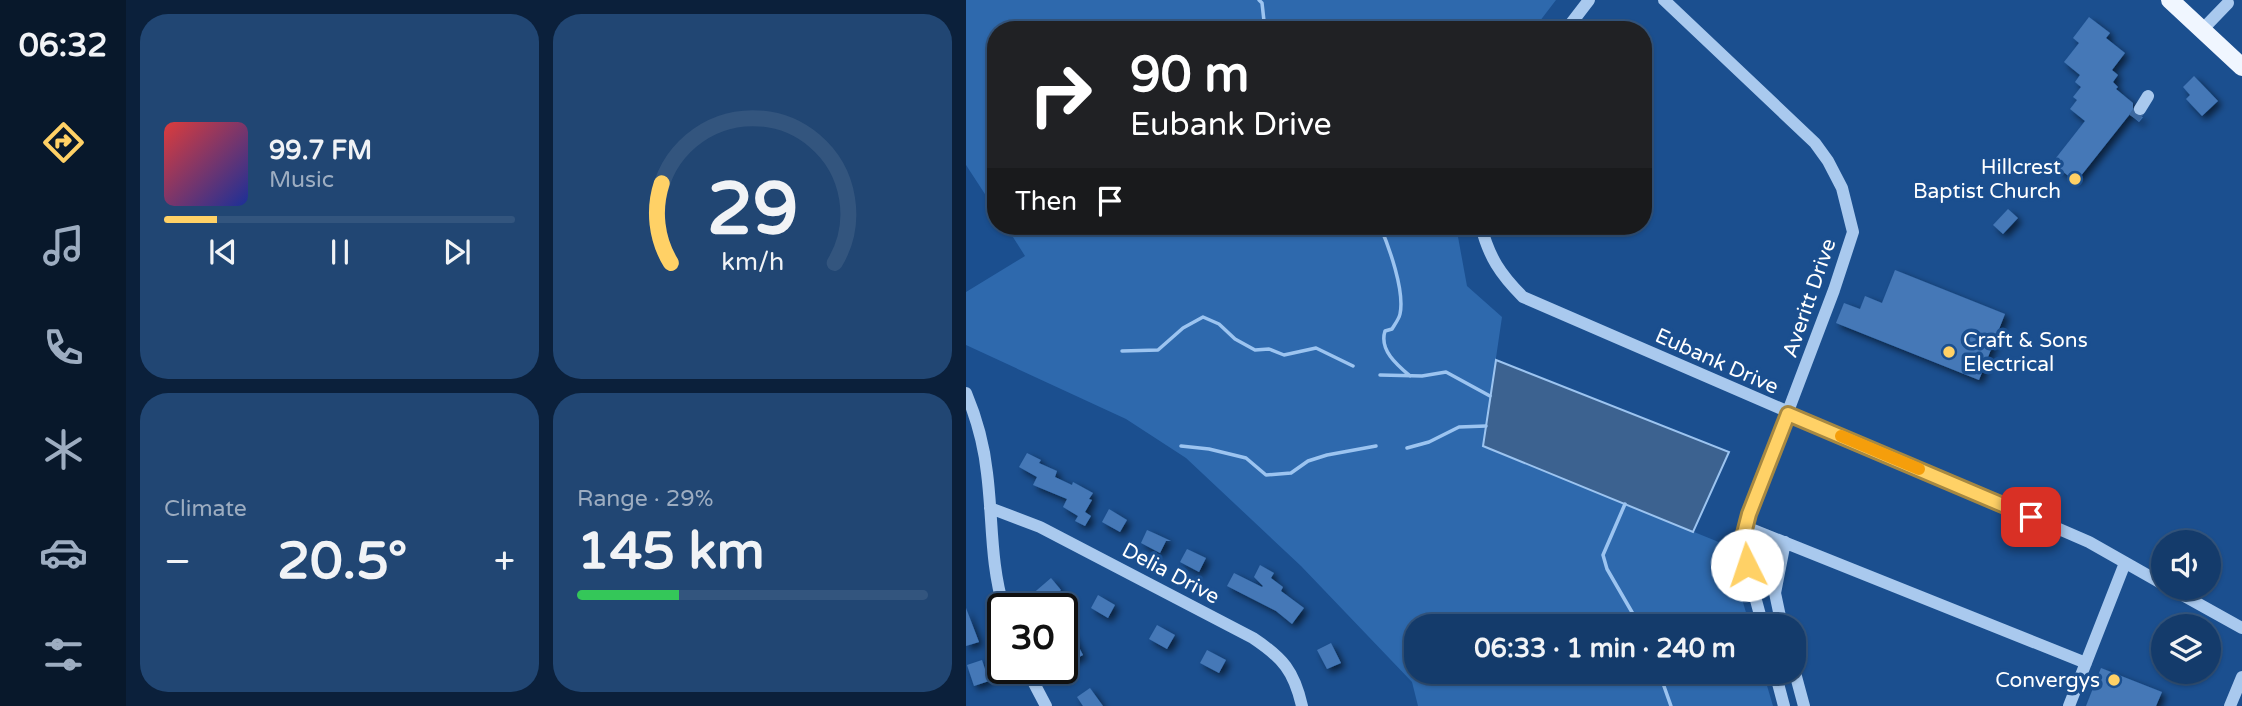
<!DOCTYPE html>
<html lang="en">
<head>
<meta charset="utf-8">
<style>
	:root { --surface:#143b6b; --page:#214673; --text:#f1f3f6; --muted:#9dadc1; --line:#33557e; --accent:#ffd166 }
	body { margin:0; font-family:"Varela Round",sans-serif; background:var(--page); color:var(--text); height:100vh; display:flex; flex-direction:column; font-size:26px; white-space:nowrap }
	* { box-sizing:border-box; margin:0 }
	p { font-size:23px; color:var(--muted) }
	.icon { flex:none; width:38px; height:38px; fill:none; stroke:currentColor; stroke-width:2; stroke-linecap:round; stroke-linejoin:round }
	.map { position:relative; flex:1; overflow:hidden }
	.panel { display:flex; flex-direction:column; gap:14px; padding:14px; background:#0b203b; width:840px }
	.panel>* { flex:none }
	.top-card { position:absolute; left:21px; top:21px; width:665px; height:214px; border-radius:28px; box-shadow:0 2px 5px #0004,0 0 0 2px var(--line); background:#202124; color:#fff; overflow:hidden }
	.controls { position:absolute; left:1185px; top:530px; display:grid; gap:14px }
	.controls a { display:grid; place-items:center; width:70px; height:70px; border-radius:50%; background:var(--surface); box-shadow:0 2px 5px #0004,0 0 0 2px var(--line); font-size:35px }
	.speed { position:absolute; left:21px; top:593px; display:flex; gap:14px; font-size:35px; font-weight:700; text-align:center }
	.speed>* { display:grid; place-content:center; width:91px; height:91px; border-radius:50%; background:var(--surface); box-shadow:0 2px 5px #0004,0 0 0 2px var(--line); line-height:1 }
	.speed .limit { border:4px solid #111; border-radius:10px; background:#fff; color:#111 }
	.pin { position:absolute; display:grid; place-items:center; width:60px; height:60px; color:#fff; margin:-30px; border-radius:14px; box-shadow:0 4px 10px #0006 }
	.me { position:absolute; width:77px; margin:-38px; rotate:356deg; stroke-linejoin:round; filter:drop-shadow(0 0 5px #0008) }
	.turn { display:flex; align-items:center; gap:24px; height:147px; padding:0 28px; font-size:32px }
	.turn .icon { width:91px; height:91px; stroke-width:2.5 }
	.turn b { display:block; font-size:49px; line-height:60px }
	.then { display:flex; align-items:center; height:66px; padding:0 28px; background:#0003; gap:14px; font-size:26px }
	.big { font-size:52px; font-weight:700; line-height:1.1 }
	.panel .card { flex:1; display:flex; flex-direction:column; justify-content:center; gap:10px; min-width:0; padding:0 24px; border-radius:28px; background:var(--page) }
	.panel .dial { align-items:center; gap:0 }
	.dial svg { height:182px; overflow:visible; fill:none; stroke:var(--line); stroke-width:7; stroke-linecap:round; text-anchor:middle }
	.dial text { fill:var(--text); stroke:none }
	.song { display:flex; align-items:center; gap:21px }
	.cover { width:84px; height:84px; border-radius:10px; background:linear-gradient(135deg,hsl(0 70% 55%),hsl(230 70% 35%)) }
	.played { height:7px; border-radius:4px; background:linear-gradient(90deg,var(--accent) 15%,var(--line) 15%) }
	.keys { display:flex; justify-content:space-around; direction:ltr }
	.heat { display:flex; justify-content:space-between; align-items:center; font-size:38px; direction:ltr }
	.charge { height:10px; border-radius:5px; background:linear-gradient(90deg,#34c759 29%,var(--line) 0) }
	.panel .tiles { flex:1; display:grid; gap:14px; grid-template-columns:repeat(2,1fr) }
	.trip { position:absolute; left:438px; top:614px; width:402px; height:70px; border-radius:28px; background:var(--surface); box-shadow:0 2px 5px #0004,0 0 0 2px var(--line); font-weight:700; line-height:70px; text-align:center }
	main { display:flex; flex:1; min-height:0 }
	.dock { display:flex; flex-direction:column; width:126px; justify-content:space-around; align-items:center; background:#08182b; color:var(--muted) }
	.dock .icon { width:49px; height:49px }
	.dock .on { color:var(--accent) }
	.dock b { font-size:32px; color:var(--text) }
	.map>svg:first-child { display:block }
	.green { fill:#2e69ad }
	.water { fill:#3c6290; stroke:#9cc4f0; stroke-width:2 }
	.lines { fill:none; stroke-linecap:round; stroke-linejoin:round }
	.stream { stroke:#9cc4f0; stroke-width:3.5 }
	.building { fill:#4478b7; filter:url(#shadow) }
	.minor-tunnel { stroke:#3d69a0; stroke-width:12; stroke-dasharray:12 6; stroke-linecap:butt }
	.minor { stroke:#a9c9ee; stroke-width:12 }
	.major { stroke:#f0f6ff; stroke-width:18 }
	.route-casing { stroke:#a68842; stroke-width:18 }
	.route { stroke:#ffd166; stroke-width:12 }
	.slow { stroke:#f59e0b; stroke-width:12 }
	.poi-dot { fill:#ffd166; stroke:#1b4f8f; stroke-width:2.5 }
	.labels { text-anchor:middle; stroke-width:7; stroke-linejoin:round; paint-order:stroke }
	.poi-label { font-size:21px; fill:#fff; stroke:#1b4f8f; text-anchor:end }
	.street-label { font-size:21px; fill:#fff; stroke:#1b4f8f }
</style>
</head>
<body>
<main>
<nav class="dock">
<b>06:32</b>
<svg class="icon on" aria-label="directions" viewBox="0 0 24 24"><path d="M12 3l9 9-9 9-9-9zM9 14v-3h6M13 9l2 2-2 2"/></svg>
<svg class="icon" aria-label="music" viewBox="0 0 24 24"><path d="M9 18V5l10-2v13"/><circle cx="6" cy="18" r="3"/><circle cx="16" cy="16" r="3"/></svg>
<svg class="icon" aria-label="phone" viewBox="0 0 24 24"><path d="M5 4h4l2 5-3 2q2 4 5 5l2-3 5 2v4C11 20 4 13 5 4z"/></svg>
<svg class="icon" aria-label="climate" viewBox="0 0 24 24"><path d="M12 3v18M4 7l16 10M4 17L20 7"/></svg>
<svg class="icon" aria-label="car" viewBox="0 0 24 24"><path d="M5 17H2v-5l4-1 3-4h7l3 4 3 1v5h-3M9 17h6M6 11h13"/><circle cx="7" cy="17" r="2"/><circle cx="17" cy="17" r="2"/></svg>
<svg class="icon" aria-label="filters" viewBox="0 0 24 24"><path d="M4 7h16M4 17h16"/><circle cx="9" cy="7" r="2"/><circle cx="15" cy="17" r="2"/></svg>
</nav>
<section class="panel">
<div class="tiles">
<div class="card">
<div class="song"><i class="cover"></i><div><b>99.7 FM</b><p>Music</p></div></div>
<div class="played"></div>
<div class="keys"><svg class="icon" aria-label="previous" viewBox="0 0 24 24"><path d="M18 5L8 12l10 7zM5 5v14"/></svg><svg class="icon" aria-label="pause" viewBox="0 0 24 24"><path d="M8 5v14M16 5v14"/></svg><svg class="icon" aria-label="next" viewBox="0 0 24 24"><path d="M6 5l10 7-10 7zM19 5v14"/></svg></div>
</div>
<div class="card dial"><svg viewBox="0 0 100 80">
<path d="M14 69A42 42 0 1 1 86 69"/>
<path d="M14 69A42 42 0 0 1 10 34" stroke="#ffd166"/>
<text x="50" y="56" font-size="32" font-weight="700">29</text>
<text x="50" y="72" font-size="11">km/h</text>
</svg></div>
<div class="card"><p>Climate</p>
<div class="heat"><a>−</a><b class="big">20.5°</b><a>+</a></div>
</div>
<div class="card"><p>Range · 29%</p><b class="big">145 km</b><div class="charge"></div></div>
</div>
</section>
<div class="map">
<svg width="1276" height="706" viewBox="0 0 1276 706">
	<defs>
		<filter id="shadow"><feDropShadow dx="4" dy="4" stdDeviation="3.5" flood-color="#0009"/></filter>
	</defs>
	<rect width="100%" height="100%" fill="#1b4f8f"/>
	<path class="green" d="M0,0H590L567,30H30V211L0,165Z
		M40,226H490L501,286L536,317L517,446L760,545L784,626H450V672H797L807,706H452L446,682L335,566L220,458L160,419L0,345V292L59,256Z"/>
	<path class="water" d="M530,360L763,452L727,532L517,446Z"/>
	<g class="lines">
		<path class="stream" d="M293,0L296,3L299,30
			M414,226C423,247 439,291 434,314C433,319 429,324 426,329L419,331C413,350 431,365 444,376
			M156,351L192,350L217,328L237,317L253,324L269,339L289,350L303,349L318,355L350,348L387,366
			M414,375L456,376L480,372L524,396
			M215,446L243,449L280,458L300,475L325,473L342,461L361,455L410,446
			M441,448L463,442L493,427L520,426
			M659,504L637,555L641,569L674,626
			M693,672L705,706"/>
	</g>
	<path class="building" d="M1123,17L1144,33L1140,38L1159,53L1146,70L1152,75L1147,82L1152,87L1150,89L1167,103V114L1170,117H1177L1173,122L1164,114L1110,182L1086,163L1119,121L1104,109L1111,100L1107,97L1115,87L1109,82L1114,75L1098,62L1113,43L1107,38Z
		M1228,76L1252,101L1236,116L1220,99L1224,95L1217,87Z
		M1042,209L1052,218L1037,234L1027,225Z
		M929,270L1039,314L1013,380L870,323L878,303L894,309L899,296L916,303Z
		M61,453L75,460L73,463L91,471L89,477L106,485L107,482L127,493L123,499L126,500L119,512L125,516L119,526L109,521L112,516L97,507L101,499L67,485L71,477L53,467Z
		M143,509L161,520L154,532L136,522Z
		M181,530L190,534L205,541H200L194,553L175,543Z
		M221,549L240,558L233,572L214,562Z
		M294,565L308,573L305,578L317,587L315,591L338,608L326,624L310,611L261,586L268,573L296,587L297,586L288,577Z
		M85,578L95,590L75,608L64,596Z
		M132,595L149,605L142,618L125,608Z
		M0,608L13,642L0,646Z
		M191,625L209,635L201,649L183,639Z
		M105,632L117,655L96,666V636Z
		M365,643L375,663L361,669L351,650Z
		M241,650L260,660L253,673L234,663Z
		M16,660L23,681L8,686L1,665Z
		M1135,668L1196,692L1190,706H1120Z
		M124,688L137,706H117L111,697Z"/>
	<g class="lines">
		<path class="minor-tunnel" d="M1168,118L1174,109"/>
		<path class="minor" d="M698,0L849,143L862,161L876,188L887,232L868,290L783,514L775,545L797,626
			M600,30L623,0
			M1236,30L1262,3
			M1174,109L1182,96
			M515,226C523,257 534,274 557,297L1123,542L1197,584
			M0,393C11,419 18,445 21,473C27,520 24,563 38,609
			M24,508L74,527L287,638C317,658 328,671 336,706
			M780,527L1120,663
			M1204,588L1276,628
			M816,626L809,593L819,542
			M60,668L80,706
			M828,669L838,706
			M809,672L818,706
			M1103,706L1159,563
			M1264,706L1276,677"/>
		<path class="major" d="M1204,0L1276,67"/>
	</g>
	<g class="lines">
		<g class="route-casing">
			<path id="route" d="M781,565L775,545L783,514L822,414L1065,517"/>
		</g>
		<use href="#route" class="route"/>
		<path class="slow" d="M875,436L953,469"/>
	</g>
	<g class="poi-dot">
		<circle cx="1109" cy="179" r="7"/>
		<circle cx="983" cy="352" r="7"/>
		<circle cx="1148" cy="680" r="7"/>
	</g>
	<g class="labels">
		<g class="poi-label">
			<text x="1095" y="174">Hillcrest<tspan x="1095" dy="24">Baptist Church</tspan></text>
			<text x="997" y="347" text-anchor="start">Craft &amp; Sons<tspan x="997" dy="24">Electrical</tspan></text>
			<text x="1134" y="687">Convergys</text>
		</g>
		<g class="street-label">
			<text transform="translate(843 298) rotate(-71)" y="7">Averitt Drive</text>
			<text transform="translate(751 361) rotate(24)" y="7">Eubank Drive</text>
			<text transform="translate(205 573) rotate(28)" y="7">Delia Drive</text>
		</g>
	</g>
</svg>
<div class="controls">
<a><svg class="icon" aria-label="sound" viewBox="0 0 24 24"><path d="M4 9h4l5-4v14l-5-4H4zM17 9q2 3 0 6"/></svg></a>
<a><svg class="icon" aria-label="layers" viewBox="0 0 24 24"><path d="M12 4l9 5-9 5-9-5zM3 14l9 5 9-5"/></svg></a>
</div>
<div class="speed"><div class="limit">30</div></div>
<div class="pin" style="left:1065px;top:517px;background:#d93025"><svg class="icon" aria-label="arrive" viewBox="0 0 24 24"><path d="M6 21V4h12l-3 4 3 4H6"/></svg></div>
<svg class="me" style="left:781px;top:565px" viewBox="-20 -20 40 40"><circle r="19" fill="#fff"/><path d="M0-13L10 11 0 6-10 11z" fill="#ffd166"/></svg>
<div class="trip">06:33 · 1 min · 240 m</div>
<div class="top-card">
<div class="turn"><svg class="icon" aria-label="right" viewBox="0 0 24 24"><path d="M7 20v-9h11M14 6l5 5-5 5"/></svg><div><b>90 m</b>Eubank Drive</div></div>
<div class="then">Then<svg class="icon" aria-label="arrive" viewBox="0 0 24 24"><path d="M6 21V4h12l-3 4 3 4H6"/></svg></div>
</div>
</div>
</main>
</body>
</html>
